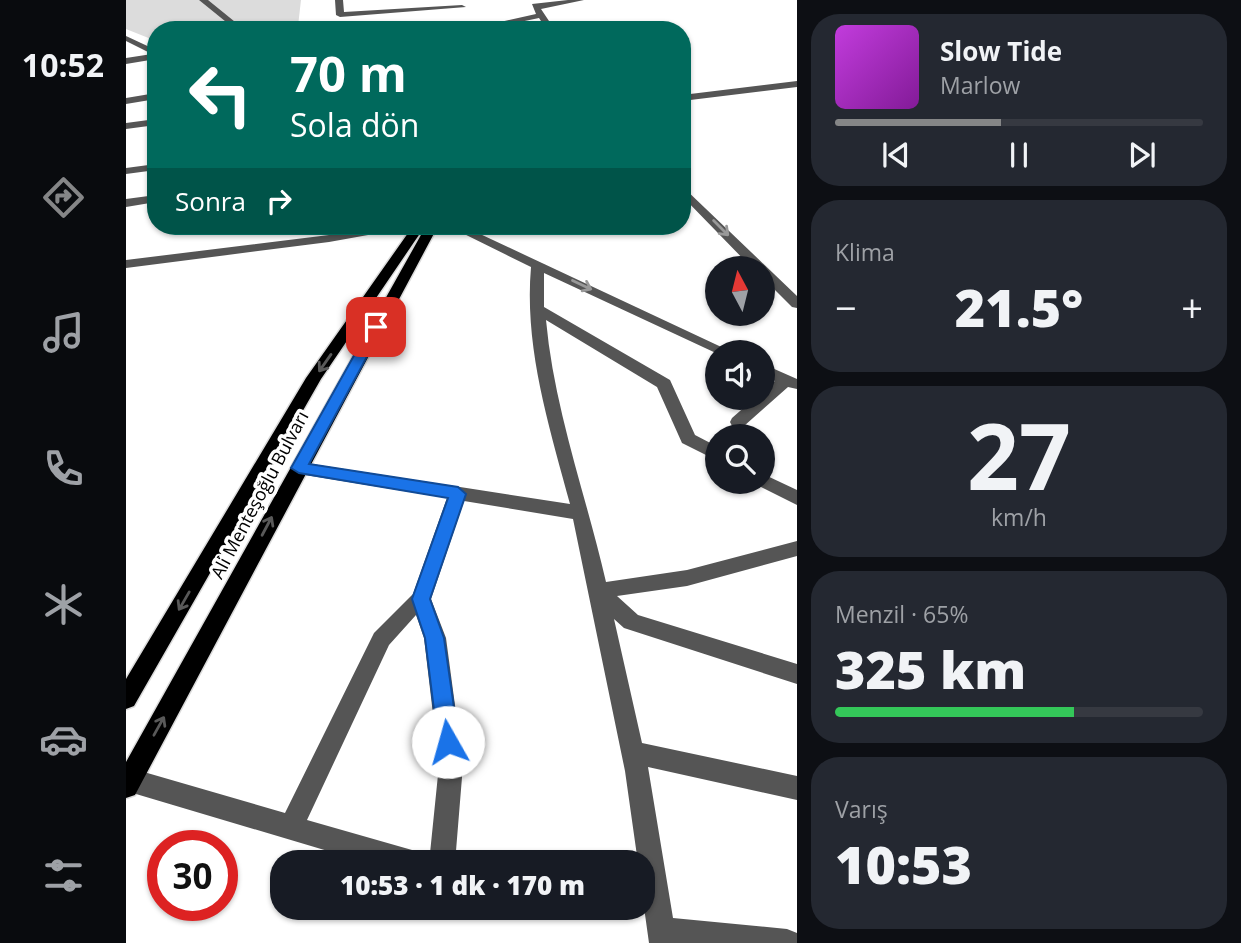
<!DOCTYPE html>
<html lang="tr">
<head>
<meta charset="utf-8">
<style>
	:root { --surface:#171b24; --page:#242831; --text:#f1f3f6; --muted:#9ea1a6; --line:#363941; --accent:#858687 }
	body { margin:0; font-family:"Open Sans",sans-serif; background:var(--page); color:var(--text); height:100vh; display:flex; flex-direction:column; font-size:26px; white-space:nowrap }
	* { box-sizing:border-box; margin:0 }
	p { font-size:23px; color:var(--muted) }
	.icon { flex:none; width:38px; height:38px; fill:none; stroke:currentColor; stroke-width:2; stroke-linecap:round; stroke-linejoin:round }
	.map { position:relative; flex:1; overflow:hidden }
	.drawer { display:flex; flex-direction:column; gap:14px; padding:14px; background:#0d0f14; width:444px }
	.drawer>* { flex:none }
	.top-card { position:absolute; left:21px; top:21px; width:544px; height:214px; border-radius:28px; box-shadow:0 2px 5px #0004; background:#00695c; color:#fff; overflow:hidden }
	.needle { width:46px; rotate:353deg }
	.buttons { position:absolute; left:579px; top:256px; display:grid; gap:14px }
	.buttons a { display:grid; place-items:center; width:70px; height:70px; border-radius:50%; background:var(--surface); box-shadow:0 2px 5px #0004; font-size:35px }
	.speed { position:absolute; left:21px; top:830px; display:flex; gap:14px; font-size:35px; font-weight:700; text-align:center }
	.speed>* { display:grid; place-content:center; width:91px; height:91px; border-radius:50%; background:var(--surface); box-shadow:0 2px 5px #0004; line-height:1 }
	.speed .limit { border:10px solid #d22; background:#fff; color:#111 }
	.pin { position:absolute; display:grid; place-items:center; width:60px; height:60px; color:#fff; margin:-30px; border-radius:14px; box-shadow:0 4px 10px #0006 }
	.me { position:absolute; width:77px; margin:-38px; rotate:353deg; stroke-linejoin:round; filter:drop-shadow(0 0 5px #0008) }
	.turn { display:flex; align-items:center; gap:24px; height:147px; padding:0 28px; font-size:32px }
	.turn .icon { width:91px; height:91px; stroke-width:2.5 }
	.turn b { display:block; font-size:49px; line-height:60px }
	.then { display:flex; align-items:center; height:66px; padding:0 28px; background:#0003; gap:14px; font-size:26px }
	.big { font-size:52px; font-weight:800; line-height:1.1 }
	.drawer .widget { flex:1; display:flex; flex-direction:column; justify-content:center; gap:10px; min-width:0; padding:0 24px; border-radius:28px; background:var(--page) }
	.drawer .dial { align-items:center; gap:0 }
	.dial b { font-size:91px; line-height:1 }
	.song { display:flex; align-items:center; gap:21px }
	.cover { width:84px; height:84px; border-radius:10px; background:linear-gradient(135deg,hsl(290 70% 55%),hsl(290 70% 35%)) }
	.played { height:7px; border-radius:4px; background:linear-gradient(90deg,var(--accent) 45%,var(--line) 45%) }
	.keys { display:flex; justify-content:space-around; direction:ltr }
	.heat { display:flex; justify-content:space-between; align-items:center; font-size:38px; direction:ltr }
	.charge { height:10px; border-radius:5px; background:linear-gradient(90deg,#34c759 65%,var(--line) 0) }
	.trip { position:absolute; left:144px; top:850px; width:385px; height:70px; border-radius:28px; background:var(--surface); box-shadow:0 2px 5px #0004; font-weight:800; line-height:70px; text-align:center }
	main { display:flex; flex:1; min-height:0 }
	.tab-bar { display:flex; flex-direction:column; width:126px; justify-content:space-around; align-items:center; background:#090b0e; color:var(--muted) }
	.tab-bar .icon { width:49px; height:49px }
	.tab-bar .current { color:var(--accent) }
	.tab-bar b { font-size:32px; color:var(--text) }
	.map>svg:first-child { display:block }
	.green { fill:#dcdcdc }
	.lines { fill:none; stroke-linecap:round; stroke-linejoin:round }
	.major-casing { stroke:#dbdbdb; stroke-width:3 }
	.minor { fill:#555; fill-rule:evenodd }
	.major { fill:#000; fill-rule:evenodd }
	.oneway { stroke:#999 }
	.oneway2 { stroke:#595959 }
	.route { fill:#1a73e8; stroke:#114b97; stroke-width:2 }
	.labels { text-anchor:middle; stroke-width:7; stroke-linejoin:round; paint-order:stroke }
	.street-label { font-size:18px; fill:#000; stroke:#fff }
</style>
</head>
<body>
<main>
<nav class="tab-bar">
<b>10:52</b>
<svg class="icon current" aria-label="directions" viewBox="0 0 24 24"><path d="M12 3l9 9-9 9-9-9zM9 14v-3h6M13 9l2 2-2 2"/></svg>
<svg class="icon" aria-label="music" viewBox="0 0 24 24"><path d="M9 18V5l10-2v13"/><circle cx="6" cy="18" r="3"/><circle cx="16" cy="16" r="3"/></svg>
<svg class="icon" aria-label="phone" viewBox="0 0 24 24"><path d="M5 4h4l2 5-3 2q2 4 5 5l2-3 5 2v4C11 20 4 13 5 4z"/></svg>
<svg class="icon" aria-label="climate" viewBox="0 0 24 24"><path d="M12 3v18M4 7l16 10M4 17L20 7"/></svg>
<svg class="icon" aria-label="car" viewBox="0 0 24 24"><path d="M5 17H2v-5l4-1 3-4h7l3 4 3 1v5h-3M9 17h6M6 11h13"/><circle cx="7" cy="17" r="2"/><circle cx="17" cy="17" r="2"/></svg>
<svg class="icon" aria-label="filters" viewBox="0 0 24 24"><path d="M4 7h16M4 17h16"/><circle cx="9" cy="7" r="2"/><circle cx="15" cy="17" r="2"/></svg>
</nav>
<div class="map">
<svg width="671" height="943" viewBox="0 0 671 943">
	<rect width="100%" height="100%" fill="#fff"/>
	<path class="green" d="M0,0H175L172,26L175,30H30V41L0,29Z"/>
	<g class="lines">
		<g class="major-casing">
			<path id="major" d="M287,226H299L195,379L8,706L0,709V679L180,378Z
				M300,226H312L9,795L0,798V762Z"/>
		</g>
		<path class="minor" d="M73,0H82L119,30H110Z
			M209,0H217L218,12L336,5L340,7L214,17L210,15Z
			M442,0H458L415,9L429,30H421L413,18L356,30H339L410,14L406,4Z
			M0,36L30,50V59L0,64V58L26,54L0,41Z
			M671,81V87L556,101V95Z
			M30,93V99L0,104V98Z
			M30,119V125L0,129V123Z
			M30,164V170L0,174V168Z
			M556,186L671,296V308L666,307L637,278V268H626L556,196Z
			M30,195V202L0,207V199Z
			M254,226H276L270,230L203,242L0,268V260L203,235Z
			M285,226H307C303,232 289,232 285,226Z
			M322,226H337L606,352H592V354L418,273V307L544,380L569,435L592,447V461L556,443L531,387L420,320C428,409 460,495 480,582L561,570L671,541V556L561,586L491,596L512,615L671,664V684L498,628L488,619L516,743L671,776V800L522,767L547,918L661,929L671,933V943H523L516,893V863H512L499,771L447,519L338,501L305,599L320,638L337,765L329,863H303L313,765L298,638L290,615L263,645L181,820L286,850L295,854L299,863H242L0,791V763L11,770L159,813L248,633L287,594L321,498L173,474L167,472L164,468L167,464L173,462L444,504C423,426 398,348 405,267Z
			M637,364L671,379V389L662,387L618,426H606L604,422L606,418L630,397H637V392L649,381L637,375Z
			M637,474L671,490V505L631,485L629,481H637Z"/>
		<use href="#major" class="major"/>
	</g>
	<defs><path id="oneway-shaft" d="M-6 0H5M1.5-3L5.5 0L1.5 3" fill="none" stroke-width="1.6" stroke-linecap="round" stroke-linejoin="round" transform="scale(1.75)"/></defs>
	<g class="oneway">
		<use href="#oneway-shaft" transform="translate(595 228) rotate(45)"/>
		<use href="#oneway-shaft" transform="translate(456 285) rotate(25)"/>
	</g>
	<g class="oneway2">
		<use href="#oneway-shaft" transform="translate(199 363) rotate(125)"/>
		<use href="#oneway-shaft" transform="translate(141 526) rotate(-62)"/>
		<use href="#oneway-shaft" transform="translate(58 601) rotate(120)"/>
		<use href="#oneway-shaft" transform="translate(33 726) rotate(-61)"/>
	</g>
	<path class="route" d="M250,323L257,327L183,464L332,487L340,494L304,599L318,638L333,742L330,749L322,752L315,749L312,742L299,638L286,599L322,498L173,473L165,468L244,327Z"/>
	<g class="labels">
		<g class="street-label">
			<text transform="translate(134 495) rotate(-62)" y="6">Ali Menteşoğlu Bulvarı</text>
		</g>
	</g>
</svg>
<div class="buttons">
<a><svg class="needle" viewBox="-14 -14 28 28"><path d="M0-13l5 13h-10z" fill="#e53935"/><path d="M0 13l5-13h-10z" fill="#9ea1a6"/></svg></a>
<a><svg class="icon" aria-label="sound" viewBox="0 0 24 24"><path d="M4 9h4l5-4v14l-5-4H4zM17 9q2 3 0 6"/></svg></a>
<a><svg class="icon" aria-label="search" viewBox="0 0 24 24"><circle cx="10" cy="10" r="6"/><path d="M15 15l6 6"/></svg></a>
</div>
<div class="speed"><div class="limit">30</div></div>
<div class="pin" style="left:250px;top:327px;background:#d93025"><svg class="icon" aria-label="arrive" viewBox="0 0 24 24"><path d="M6 21V4h12l-3 4 3 4H6"/></svg></div>
<svg class="me" style="left:322px;top:742px" viewBox="-20 -20 40 40"><circle r="19" fill="#fff"/><path d="M0-13L10 11 0 6-10 11z" fill="#1a73e8"/></svg>
<div class="trip">10:53 · 1 dk · 170 m</div>
<div class="top-card">
<div class="turn"><svg class="icon" aria-label="left" viewBox="0 0 24 24"><path d="M17 20v-9H6M10 6l-5 5 5 5"/></svg><div><b>70 m</b>Sola dön</div></div>
<div class="then">Sonra<svg class="icon" aria-label="right" viewBox="0 0 24 24"><path d="M7 20v-9h11M14 6l5 5-5 5"/></svg></div>
</div>
</div>
<section class="drawer">
<div class="widget">
<div class="song"><i class="cover"></i><div><b>Slow Tide</b><p>Marlow</p></div></div>
<div class="played"></div>
<div class="keys"><svg class="icon" aria-label="previous" viewBox="0 0 24 24"><path d="M18 5L8 12l10 7zM5 5v14"/></svg><svg class="icon" aria-label="pause" viewBox="0 0 24 24"><path d="M8 5v14M16 5v14"/></svg><svg class="icon" aria-label="next" viewBox="0 0 24 24"><path d="M6 5l10 7-10 7zM19 5v14"/></svg></div>
</div>
<div class="widget"><p>Klima</p>
<div class="heat"><a>−</a><b class="big">21.5°</b><a>+</a></div>
</div>
<div class="widget dial"><b>27</b><p>km/h</p></div>
<div class="widget"><p>Menzil · 65%</p><b class="big">325 km</b><div class="charge"></div></div>
<div class="widget"><p>Varış</p><b class="big">10:53</b></div>
</section>
</main>
</body>
</html>
